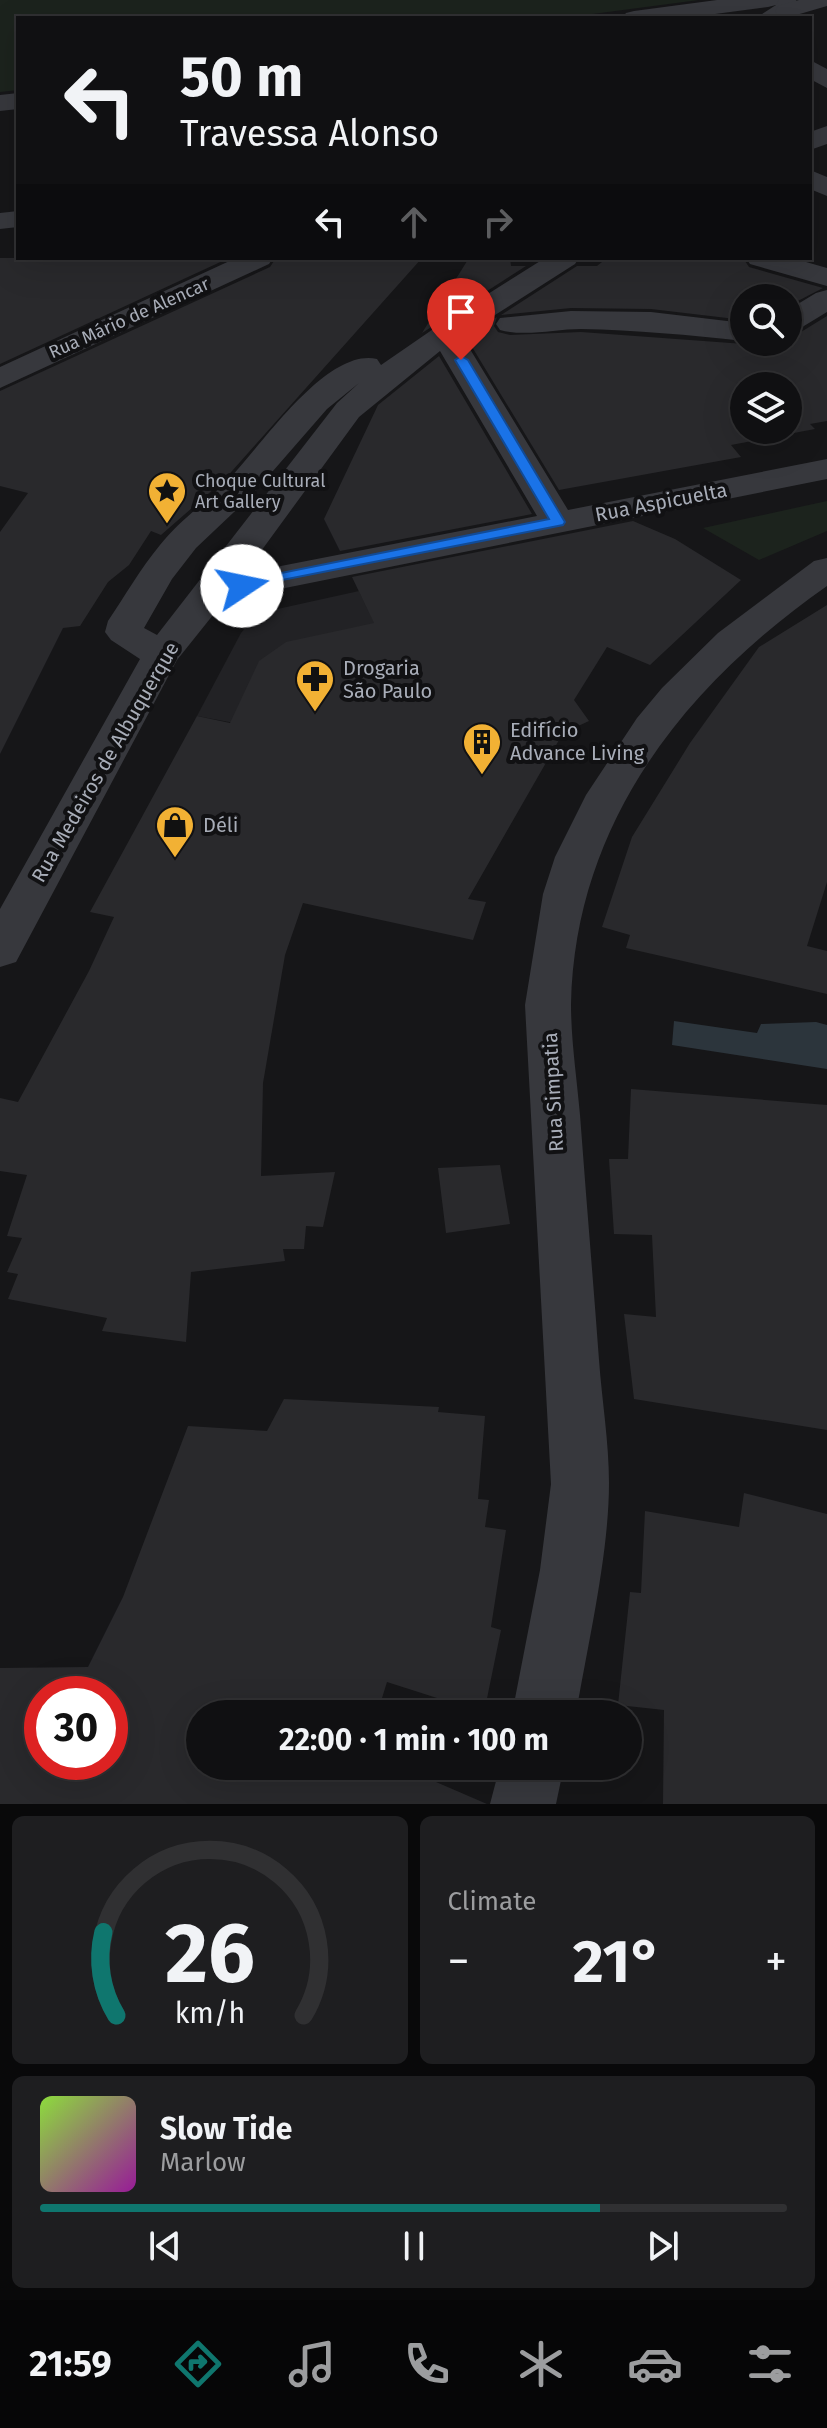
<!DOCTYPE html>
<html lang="en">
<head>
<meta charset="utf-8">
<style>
	:root { --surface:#101012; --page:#1e1e20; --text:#f1f3f6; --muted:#9c9d9f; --line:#303032; --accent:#0f766e }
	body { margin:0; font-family:"Fira Sans",sans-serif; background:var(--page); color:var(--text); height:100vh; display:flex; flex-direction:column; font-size:30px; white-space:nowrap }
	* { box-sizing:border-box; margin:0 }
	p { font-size:26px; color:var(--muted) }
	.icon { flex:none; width:44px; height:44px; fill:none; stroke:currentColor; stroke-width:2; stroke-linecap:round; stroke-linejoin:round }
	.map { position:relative; height:1804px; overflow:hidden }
	.panel { display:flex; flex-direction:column; gap:12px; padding:12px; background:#09090a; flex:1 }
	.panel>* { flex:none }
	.top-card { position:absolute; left:16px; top:16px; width:796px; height:244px; border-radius:0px; box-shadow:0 8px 32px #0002,0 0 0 2px var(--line); background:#101012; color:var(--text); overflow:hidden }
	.controls { position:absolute; left:730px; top:284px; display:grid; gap:16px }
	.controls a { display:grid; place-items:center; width:72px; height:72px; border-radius:50%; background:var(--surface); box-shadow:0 8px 32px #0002,0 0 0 2px var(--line); font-size:40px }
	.speed { position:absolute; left:24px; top:1676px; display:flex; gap:16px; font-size:40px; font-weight:700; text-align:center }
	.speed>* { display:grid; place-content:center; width:104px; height:104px; border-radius:50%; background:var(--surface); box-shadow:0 8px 32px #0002,0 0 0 2px var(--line); line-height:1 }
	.speed .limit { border:12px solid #d22; background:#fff; color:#111 }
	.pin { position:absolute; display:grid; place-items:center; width:68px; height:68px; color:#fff; margin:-82px -34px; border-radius:50% 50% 50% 0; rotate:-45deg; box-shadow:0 0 8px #0007 }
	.pin .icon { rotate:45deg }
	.me { position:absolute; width:88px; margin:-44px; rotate:79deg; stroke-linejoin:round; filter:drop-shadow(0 0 6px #0008) }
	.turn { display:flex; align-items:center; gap:28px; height:168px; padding:0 32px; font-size:36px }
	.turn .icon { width:104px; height:104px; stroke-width:2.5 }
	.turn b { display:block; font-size:56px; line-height:68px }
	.lanes { display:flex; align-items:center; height:76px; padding:0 32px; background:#0003; justify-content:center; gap:40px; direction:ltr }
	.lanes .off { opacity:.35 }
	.big { font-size:60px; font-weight:700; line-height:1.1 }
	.panel .tile { flex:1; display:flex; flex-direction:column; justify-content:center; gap:12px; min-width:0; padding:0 28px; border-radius:12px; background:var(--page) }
	.panel .dial { align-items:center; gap:0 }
	.dial svg { height:208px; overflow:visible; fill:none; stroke:var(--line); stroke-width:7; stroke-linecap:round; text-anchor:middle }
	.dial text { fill:var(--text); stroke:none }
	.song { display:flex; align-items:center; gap:24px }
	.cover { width:96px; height:96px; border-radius:12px; background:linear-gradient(135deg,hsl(90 70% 55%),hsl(300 70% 35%)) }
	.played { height:8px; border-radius:4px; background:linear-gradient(90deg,var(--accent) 75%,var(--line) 75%) }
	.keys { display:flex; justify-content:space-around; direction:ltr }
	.heat { display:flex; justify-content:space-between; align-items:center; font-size:44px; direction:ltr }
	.panel .tiles { flex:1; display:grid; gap:12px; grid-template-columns:1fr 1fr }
	.tile:last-child { grid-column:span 2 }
	.trip { position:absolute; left:186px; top:1700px; width:456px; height:80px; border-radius:40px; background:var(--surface); box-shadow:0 8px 32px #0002,0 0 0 2px var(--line); font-weight:700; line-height:80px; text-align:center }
	.tab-bar { display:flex; height:128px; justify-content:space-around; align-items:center; background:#060607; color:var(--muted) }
	.tab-bar .icon { width:56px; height:56px }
	.tab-bar .selected { color:var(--accent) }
	.tab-bar b { font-size:36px; color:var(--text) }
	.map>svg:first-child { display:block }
	.built { fill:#222225 }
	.green { fill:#1c231d }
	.water { fill:#2c353c }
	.building { fill:#29292c; fill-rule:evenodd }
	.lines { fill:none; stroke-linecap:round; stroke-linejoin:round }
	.minor { fill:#37383d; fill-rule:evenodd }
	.tertiary { fill:#37383d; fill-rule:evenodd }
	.route { fill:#1a73e8; stroke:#114b97; stroke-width:2 }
	.labels { text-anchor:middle; stroke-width:8; stroke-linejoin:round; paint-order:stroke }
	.far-street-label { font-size:18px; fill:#a8adb8; stroke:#111113 }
	.far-poi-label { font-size:18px; fill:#a8adb8; stroke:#111113; text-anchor:start }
	.street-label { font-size:20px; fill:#a8adb8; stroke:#111113 }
	.poi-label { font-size:20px; fill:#a8adb8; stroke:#111113; text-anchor:start }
</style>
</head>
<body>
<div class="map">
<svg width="827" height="1804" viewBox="0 0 827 1804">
	<rect width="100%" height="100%" fill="#161618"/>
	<path class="built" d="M359,591L410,696L374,749L197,716L241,633L251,621L273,610Z"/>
	<path class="green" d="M0,0H699L562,18H18V90L0,92Z
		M827,501V531L759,560L703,528Z"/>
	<path class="water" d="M674,1021L757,1033L761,1024L816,1022L827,1025V1069L672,1045Z"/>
	<path class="building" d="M0,258H229L0,364Z
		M276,258H422L224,480L161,535L151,531L129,565L108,582L80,626L63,628L0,754V532L28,493L0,486V391L270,267Z
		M469,258H510L511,266H526L422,333Z
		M607,258H743L749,267L823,288L788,306V298H744V320L651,309L571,308L501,315L577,266H597Z
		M827,316V421L810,424L815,429L731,445L741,457L559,490L466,337L497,317L494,326L498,332L510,335L581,332L744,344L788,342V335L801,332ZM744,386H788V430H744Z
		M439,356L532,514L340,551L324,519L378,405Z
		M633,521L675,539L741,580L650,665L607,647L574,700L589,721L563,733L468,899L486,902L473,940L303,903L285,955L263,1083L261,1176L335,1172L323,1227L306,1226L304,1249H283L285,1261L191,1272L186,1342L102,1331L107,1318L8,1299L18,1274L7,1272L22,1238L7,1236L27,1175L0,1171V1098L18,1102L89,971L114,917L90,912L197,716L230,723L259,661L286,642L374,623L352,577Z
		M827,605V882L807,946L827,951V994L626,948L630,935L602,927L632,837L690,743L759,647Z
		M631,1089L827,1105V1430L634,1399L624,1314L656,1317L652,1235L614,1234L609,1159H628Z
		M500,1165L510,1224L446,1233L438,1168Z
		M284,1399L439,1407L438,1412L485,1416L478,1499L489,1500L485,1527L506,1530L491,1627L501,1630L484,1713L387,1682L377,1714H200V1766H399L487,1804H0V1668L88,1667L123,1597L188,1426L267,1431ZM42,1694H110V1762H42Z
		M744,1493L827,1514V1804H663L664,1710L618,1705L630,1592L641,1593L645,1511L739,1527Z"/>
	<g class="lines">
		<path class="minor" d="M774,0H796L800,7L785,18H756L776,5Z
			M810,60L827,69V88L810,79Z
			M827,126V144L810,150V132Z
			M810,170L827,177V196L810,189Z
			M18,211V227L0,229V213Z
			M236,258H273L269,264L0,388V367Z
			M545,258H579L575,264L462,336L568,510L827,459V479L225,600L177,660L16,962L0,967V909L140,659L111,640L105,632L108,621C125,596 140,569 160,545C179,521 204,504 226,482C259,450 325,347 377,359L381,365L442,323ZM440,351L537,516L245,573L359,417ZM359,383L337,403L157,635L144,628L172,579L196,548L252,495L327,409Z
			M746,258H792L827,268V286L750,264Z
			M827,290V312L799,329L788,332V310L816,293Z
			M571,311L651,312L744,323V341C689,335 636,330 581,329C555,329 526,337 500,330L496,324L500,318Z
			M827,558V586C684,686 575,823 571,1004C571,1041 577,1079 580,1115C586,1197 593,1278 599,1360C602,1401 609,1442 609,1483C609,1554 588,1643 576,1714H512L540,1570L551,1484L525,1005L543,894L555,857L586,795L637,718L662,688L718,633L814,561Z
			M500,1766H564L556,1804H490Z"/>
		<path class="tertiary" d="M717,0H779L776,5L768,7L685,18H622L626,13L634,11Z
			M799,0H827V6L786,18L778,16L775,11L778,6Z
			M18,93V109L0,111V95Z"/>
	</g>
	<path class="route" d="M461,356L468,360L565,522L563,525L236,589V582L242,581L549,519L455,360Z"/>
	<defs>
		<g id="sight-pin" transform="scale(2)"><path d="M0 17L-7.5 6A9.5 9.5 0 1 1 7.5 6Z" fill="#f2b134" stroke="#111113"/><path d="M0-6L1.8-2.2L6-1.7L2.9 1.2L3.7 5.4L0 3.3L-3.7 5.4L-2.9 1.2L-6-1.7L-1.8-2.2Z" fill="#111"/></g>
		<g id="pharmacy-pin" transform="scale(2)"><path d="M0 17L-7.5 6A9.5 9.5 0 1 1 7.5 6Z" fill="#f2b134" stroke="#111113"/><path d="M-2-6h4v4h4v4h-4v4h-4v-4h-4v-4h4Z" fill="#111"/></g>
		<g id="building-pin" transform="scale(2)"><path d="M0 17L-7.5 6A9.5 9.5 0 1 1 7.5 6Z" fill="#f2b134" stroke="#111113"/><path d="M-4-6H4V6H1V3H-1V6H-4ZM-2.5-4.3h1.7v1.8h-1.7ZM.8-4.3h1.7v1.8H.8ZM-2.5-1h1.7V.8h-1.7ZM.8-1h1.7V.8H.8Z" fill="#111"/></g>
		<g id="shop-pin" transform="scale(2)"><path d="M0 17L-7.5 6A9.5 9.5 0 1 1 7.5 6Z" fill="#f2b134" stroke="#111113"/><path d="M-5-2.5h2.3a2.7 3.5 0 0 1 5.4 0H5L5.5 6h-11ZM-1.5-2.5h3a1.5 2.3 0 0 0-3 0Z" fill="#111"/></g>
	</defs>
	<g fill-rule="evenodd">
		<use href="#sight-pin" x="167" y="491"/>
		<use href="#pharmacy-pin" x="315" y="679"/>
		<use href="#building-pin" x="482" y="742"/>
		<use href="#shop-pin" x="175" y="825"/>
	</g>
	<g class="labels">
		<g class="far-street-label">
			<text transform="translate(129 318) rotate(-24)" y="6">Rua Mário de Alencar</text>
		</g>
		<g class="far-poi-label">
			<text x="195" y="487">Choque Cultural<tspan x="195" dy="21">Art Gallery</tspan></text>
		</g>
		<g class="street-label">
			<text transform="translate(661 502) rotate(-11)" y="7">Rua Aspicuelta</text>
			<text transform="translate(105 762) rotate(-60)" y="7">Rua Medeiros de Albuquerque</text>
			<text transform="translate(553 1092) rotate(-93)" y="7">Rua Simpatia</text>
		</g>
		<g class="poi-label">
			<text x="343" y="675">Drogaria<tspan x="343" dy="23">São Paulo</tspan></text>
			<text x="510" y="737">Edifício<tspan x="510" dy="23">Advance Living</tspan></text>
			<text x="203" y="832">Déli</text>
		</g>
	</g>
</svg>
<div class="controls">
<a><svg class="icon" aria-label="search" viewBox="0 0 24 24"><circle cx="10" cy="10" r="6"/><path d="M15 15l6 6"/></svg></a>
<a><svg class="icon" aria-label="layers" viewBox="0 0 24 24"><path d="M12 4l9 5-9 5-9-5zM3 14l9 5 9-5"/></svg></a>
</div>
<div class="speed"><div class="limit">30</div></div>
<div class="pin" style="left:461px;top:360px;background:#d93025"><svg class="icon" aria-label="arrive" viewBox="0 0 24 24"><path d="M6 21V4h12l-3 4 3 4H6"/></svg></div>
<svg class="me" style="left:242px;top:586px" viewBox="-20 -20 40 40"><circle r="19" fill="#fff"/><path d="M0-13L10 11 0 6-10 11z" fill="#1a73e8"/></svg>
<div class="trip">22:00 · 1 min · 100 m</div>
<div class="top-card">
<div class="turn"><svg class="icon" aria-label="left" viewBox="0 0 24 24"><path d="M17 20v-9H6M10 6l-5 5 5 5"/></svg><div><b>50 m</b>Travessa Alonso</div></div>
<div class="lanes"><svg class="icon" aria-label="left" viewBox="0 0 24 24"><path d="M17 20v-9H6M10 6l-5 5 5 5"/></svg><svg class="icon off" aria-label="ahead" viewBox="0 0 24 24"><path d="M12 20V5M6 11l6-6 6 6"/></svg><svg class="icon off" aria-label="right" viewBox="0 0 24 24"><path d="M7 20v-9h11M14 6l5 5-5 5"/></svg></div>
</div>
</div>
<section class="panel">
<div class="tiles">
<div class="tile dial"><svg viewBox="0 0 100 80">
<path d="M14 69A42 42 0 1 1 86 69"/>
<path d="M14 69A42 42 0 0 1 9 37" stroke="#0f766e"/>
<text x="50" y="56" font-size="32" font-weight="700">26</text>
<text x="50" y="72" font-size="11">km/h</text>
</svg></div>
<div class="tile"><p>Climate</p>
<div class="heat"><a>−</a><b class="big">21°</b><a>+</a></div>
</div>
<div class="tile">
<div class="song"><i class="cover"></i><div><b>Slow Tide</b><p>Marlow</p></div></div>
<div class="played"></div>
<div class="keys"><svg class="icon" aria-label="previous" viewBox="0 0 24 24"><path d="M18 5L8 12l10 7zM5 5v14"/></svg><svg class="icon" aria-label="pause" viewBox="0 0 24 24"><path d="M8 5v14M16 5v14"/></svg><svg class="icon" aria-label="next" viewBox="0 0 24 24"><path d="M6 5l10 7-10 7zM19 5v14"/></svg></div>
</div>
</div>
</section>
<nav class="tab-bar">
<b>21:59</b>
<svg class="icon selected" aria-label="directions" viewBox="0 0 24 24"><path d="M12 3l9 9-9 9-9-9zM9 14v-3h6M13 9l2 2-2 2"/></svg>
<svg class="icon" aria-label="music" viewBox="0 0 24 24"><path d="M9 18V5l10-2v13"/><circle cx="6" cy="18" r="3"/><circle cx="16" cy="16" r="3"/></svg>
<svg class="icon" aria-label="phone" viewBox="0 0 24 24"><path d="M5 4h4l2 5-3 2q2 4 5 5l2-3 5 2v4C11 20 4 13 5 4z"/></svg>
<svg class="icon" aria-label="climate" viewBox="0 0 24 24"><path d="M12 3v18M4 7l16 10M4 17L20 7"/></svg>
<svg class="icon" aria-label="car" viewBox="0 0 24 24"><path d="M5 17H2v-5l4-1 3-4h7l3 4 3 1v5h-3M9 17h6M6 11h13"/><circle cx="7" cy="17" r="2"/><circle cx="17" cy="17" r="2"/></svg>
<svg class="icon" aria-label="filters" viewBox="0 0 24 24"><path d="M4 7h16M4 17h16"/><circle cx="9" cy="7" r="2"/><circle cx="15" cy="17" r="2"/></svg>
</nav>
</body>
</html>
